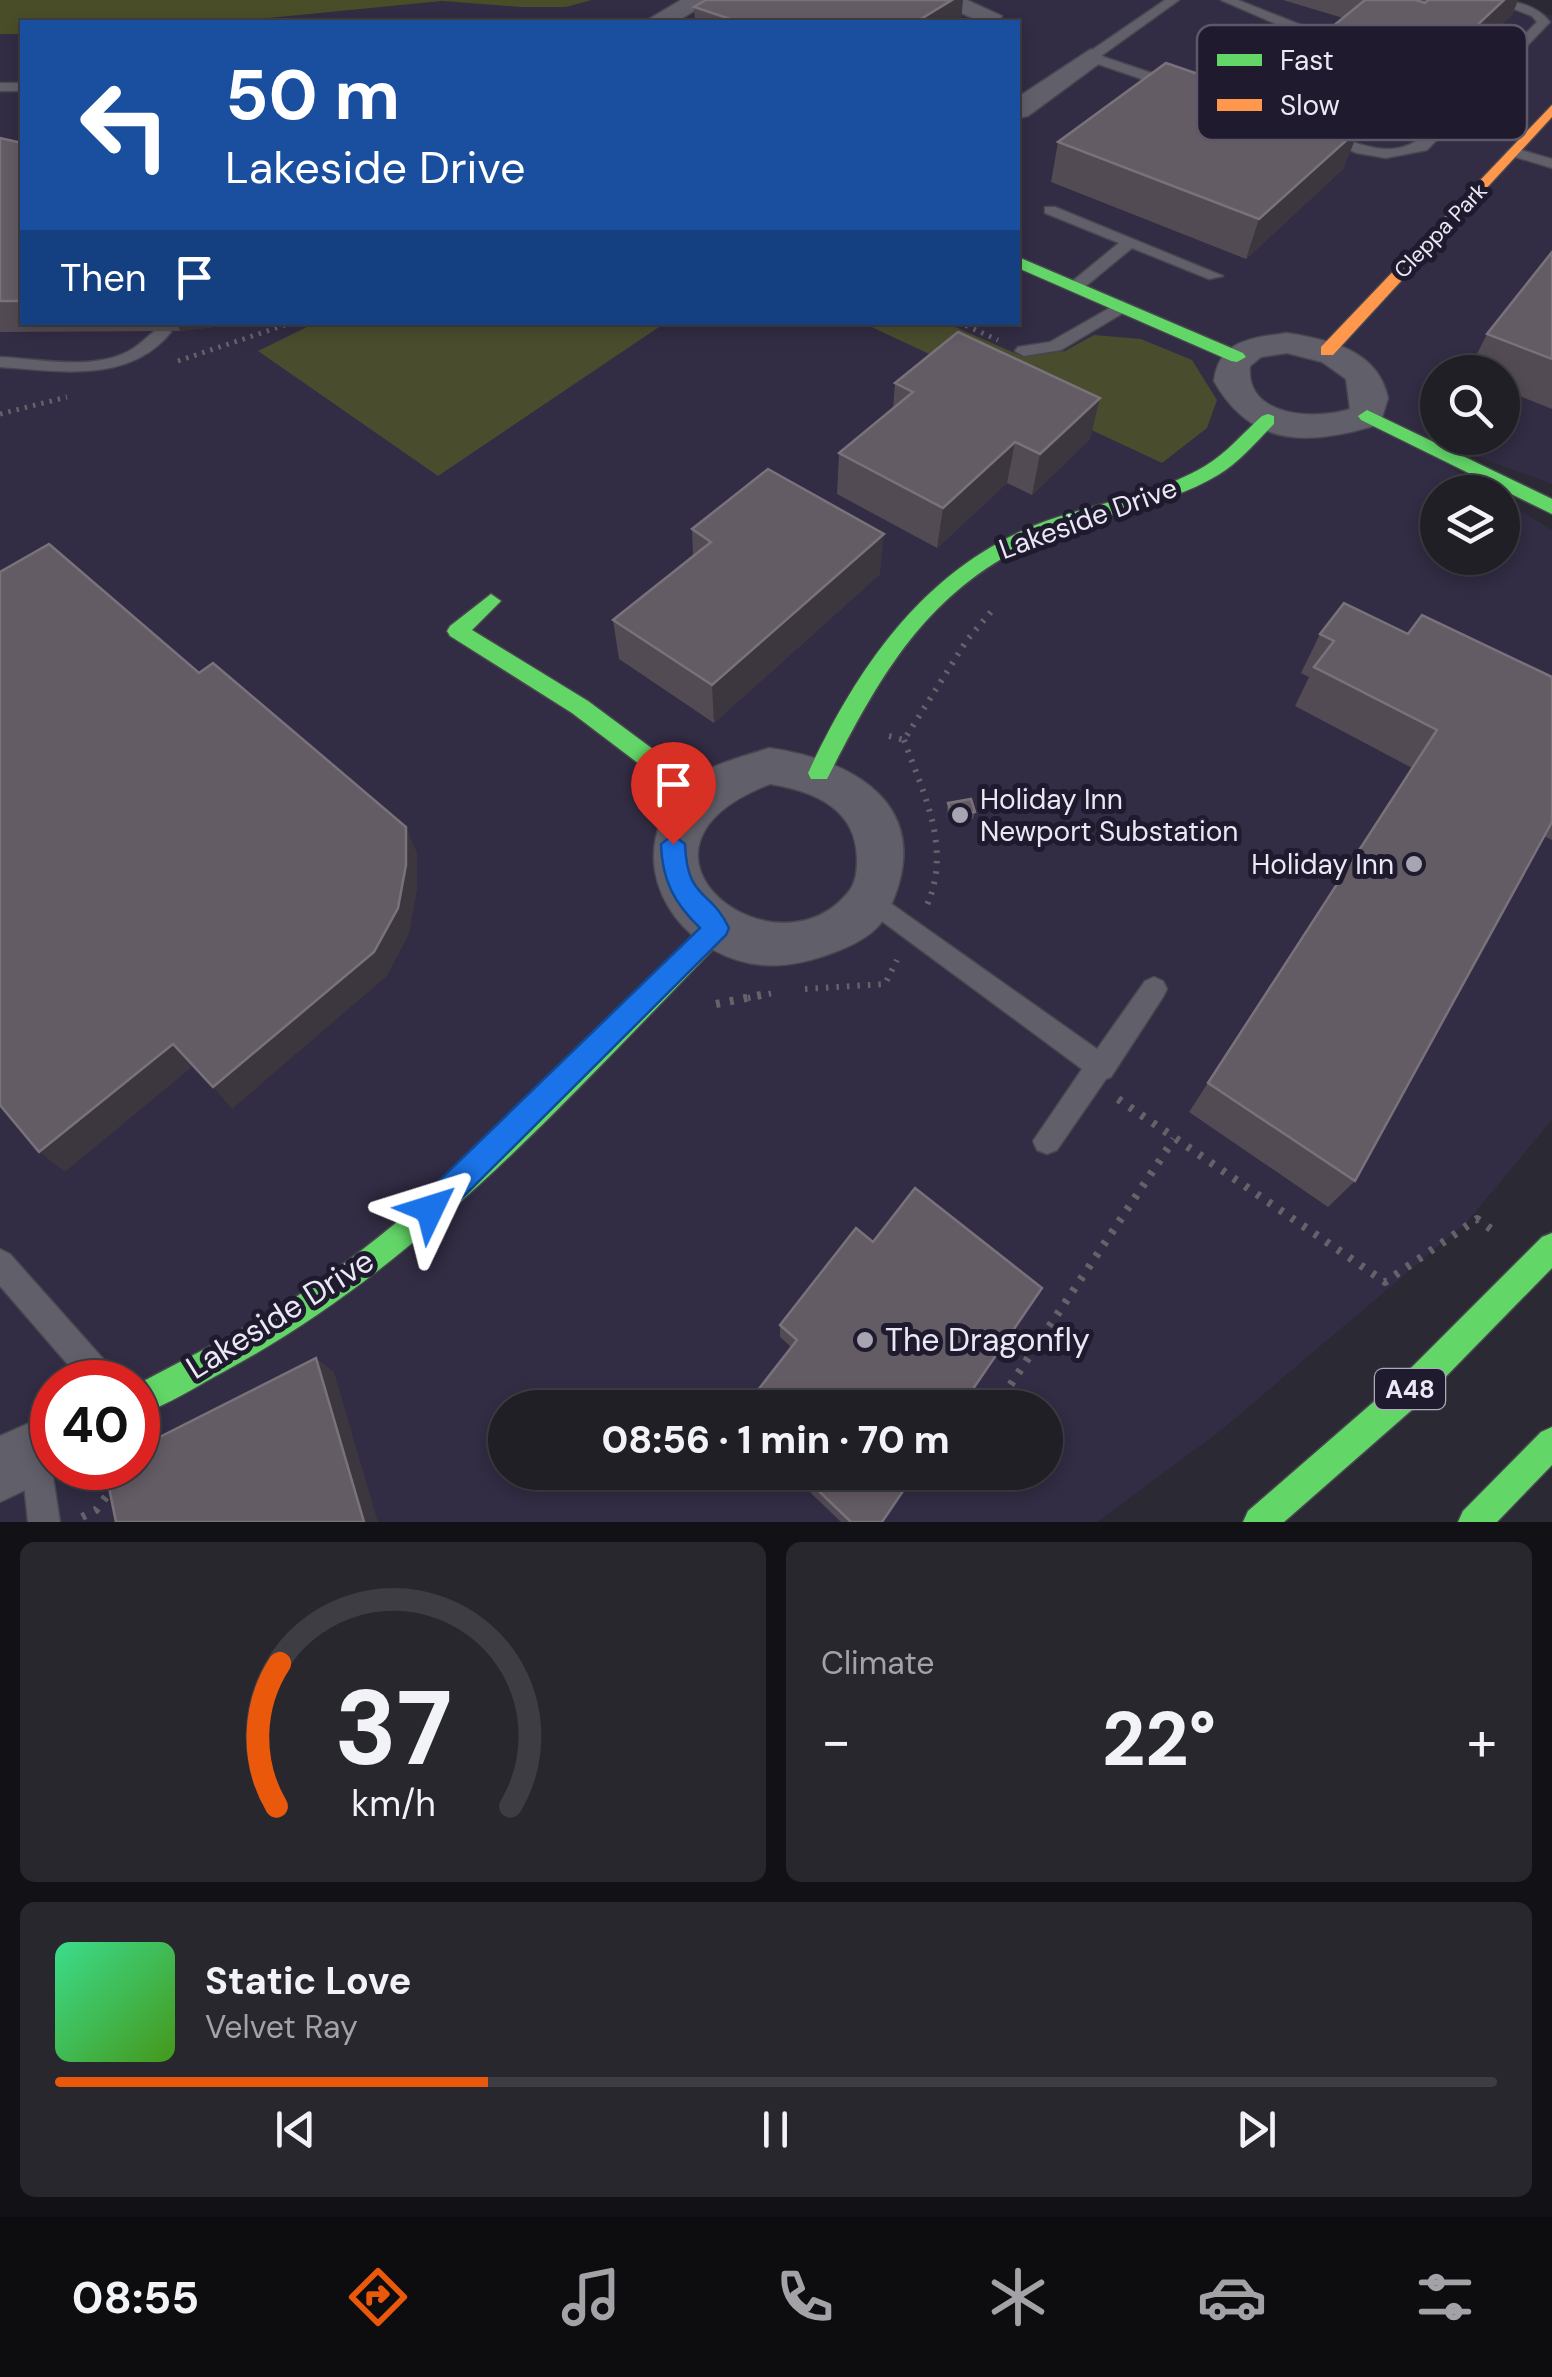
<!DOCTYPE html>
<html lang="en">
<head>
<meta charset="utf-8">
<style>
	:root { --surface:#201f26; --page:#28272e; --text:#f1f3f6; --muted:#a2a2a7; --line:#3d3d43; --accent:#ea580c }
	body { margin:0; font-family:"DM Sans",sans-serif; background:var(--page); color:var(--text); height:100vh; display:flex; flex-direction:column; font-size:38px; white-space:nowrap }
	* { box-sizing:border-box; margin:0 }
	p { font-size:32px; color:var(--muted) }
	.icon { flex:none; width:55px; height:55px; fill:none; stroke:currentColor; stroke-width:2; stroke-linecap:round; stroke-linejoin:round }
	.map { position:relative; height:1522px; overflow:hidden }
	.drawer { display:flex; flex-direction:column; gap:20px; padding:20px; background:#121115; flex:1 }
	.drawer>* { flex:none }
	.hud { position:absolute; left:20px; top:20px; width:1000px; height:305px; border-radius:0px; box-shadow:0 5px 15px #0003,0 0 0 2px var(--line); background:#1a4fa0; color:#fff; overflow:hidden }
	.buttons { position:absolute; left:1420px; top:355px; display:grid; gap:20px }
	.buttons a { display:grid; place-items:center; width:100px; height:100px; border-radius:50%; background:var(--surface); box-shadow:0 5px 15px #0003,0 0 0 2px var(--line); font-size:50px }
	.speed { position:absolute; left:30px; top:1360px; display:flex; gap:20px; font-size:50px; font-weight:700; text-align:center }
	.speed>* { display:grid; place-content:center; width:130px; height:130px; border-radius:50%; background:var(--surface); box-shadow:0 5px 15px #0003,0 0 0 2px var(--line); line-height:1 }
	.speed .limit { border:15px solid #d22; background:#fff; color:#111 }
	.pin { position:absolute; display:grid; place-items:center; width:85px; height:85px; color:#fff; margin:-102px -42px; border-radius:50% 50% 50% 0; rotate:-45deg; box-shadow:0 0 10px #0007 }
	.pin .icon { rotate:45deg }
	.me { position:absolute; width:110px; margin:-55px; rotate:49deg; stroke-linejoin:round; filter:drop-shadow(0 0 8px #0008) }
	.turn { display:flex; align-items:center; gap:35px; height:210px; padding:0 40px; font-size:45px }
	.turn .icon { width:130px; height:130px; stroke-width:2.5 }
	.turn b { display:block; font-size:70px; line-height:85px }
	.then { display:flex; align-items:center; height:95px; padding:0 40px; background:#0003; gap:20px; font-size:38px }
	.big { font-size:75px; font-weight:800; line-height:1.1 }
	.drawer .widget { flex:1; display:flex; flex-direction:column; justify-content:center; gap:15px; min-width:0; padding:0 35px; border-radius:15px; background:var(--page) }
	.drawer .dial { align-items:center; gap:0 }
	.dial svg { height:260px; overflow:visible; fill:none; stroke:var(--line); stroke-width:7; stroke-linecap:round; text-anchor:middle }
	.dial text { fill:var(--text); stroke:none }
	.song { display:flex; align-items:center; gap:30px }
	.cover { width:120px; height:120px; border-radius:15px; background:linear-gradient(135deg,hsl(150 70% 55%),hsl(100 70% 35%)) }
	.played { height:10px; border-radius:5px; background:linear-gradient(90deg,var(--accent) 30%,var(--line) 30%) }
	.keys { display:flex; justify-content:space-around; direction:ltr }
	.heat { display:flex; justify-content:space-between; align-items:center; font-size:55px; direction:ltr }
	.drawer .tiles { flex:1; display:grid; gap:20px; grid-template-columns:1fr 1fr }
	.widget:last-child { grid-column:span 2 }
	.trip { position:absolute; left:488px; top:1390px; width:575px; height:100px; border-radius:50px; background:var(--surface); box-shadow:0 5px 15px #0003,0 0 0 2px var(--line); font-weight:800; line-height:100px; text-align:center }
	.tab-bar { display:flex; height:160px; justify-content:space-around; align-items:center; background:#0d0c0f; color:var(--muted) }
	.tab-bar .icon { width:70px; height:70px }
	.tab-bar .on { color:var(--accent) }
	.tab-bar b { font-size:45px; color:var(--text) }
	.map>svg:first-child { display:block }
	.built { fill:#322c44; fill-rule:evenodd }
	.green { fill:#494d2e }
	.forest { fill:#494e29 }
	.lines { fill:none; stroke-linecap:round; stroke-linejoin:round }
	.lane-casing { stroke:#48464f; stroke-width:3 }
	.street-casing { stroke:#48464f; stroke-width:3 }
	.fast-casing { stroke:#48464f; stroke-width:3 }
	.slow-casing { stroke:#48464f; stroke-width:3 }
	.path-far3 { stroke:#64636a; stroke-width:4; stroke-dasharray:1 5; stroke-linecap:butt }
	.path-far2 { stroke:#64636a; stroke-width:5; stroke-dasharray:2.5 6; stroke-linecap:butt }
	.path-far1 { stroke:#64636a; stroke-width:6; stroke-dasharray:2.5 8; stroke-linecap:butt }
	.path { stroke:#64636a; stroke-width:8; stroke-dasharray:4 10; stroke-linecap:butt }
	.lane { fill:#615f69; fill-rule:evenodd }
	.street { fill:#615f69; fill-rule:evenodd }
	.fast { fill:#63d668; fill-rule:evenodd }
	.slow { fill:#ff974d; fill-rule:evenodd }
	.wall { fill:#534b53 }
	.shaded-wall { fill:#3c363f }
	.building { fill:#645c65; stroke:#79727b; stroke-width:2.5 }
	.route { fill:#1a73e8; stroke:#114b97; stroke-width:2.5 }
	.poi-dot { fill:#a7a5b1; stroke:#1f1a2e; stroke-width:4 }
	.labels { text-anchor:middle; stroke-width:10; stroke-linejoin:round; paint-order:stroke }
	.far-street-label { font-size:22px; fill:#eae8f5; stroke:#1f1a2e }
	.shield { fill:#1f1a2e; stroke:#adaab9; stroke-width:2.5 }
	.shield-label { font-size:25px; font-weight:bold; fill:#eae8f5 }
	.street-label { font-size:28px; fill:#eae8f5; stroke:#1f1a2e }
	.poi-label { font-size:28px; fill:#eae8f5; stroke:#1f1a2e; text-anchor:start }
	.near-street-label { font-size:32px; fill:#eae8f5; stroke:#1f1a2e }
	.near-poi-label { font-size:32px; fill:#eae8f5; stroke:#1f1a2e; text-anchor:start }
	.key { fill:#1f1a2e; stroke:#5c586a; stroke-width:2.5 }
	.key-label { font-size:28px; fill:#eae8f5 }
</style>
</head>
<body>
<div class="map">
<svg width="1552" height="1522" viewBox="0 0 1552 1522">
	<rect width="100%" height="100%" fill="#2b2933"/>
	<path class="built" d="M592,0H1515L1552,16V484L1373,419L1491,492H1438V558H1502L1503,500L1552,530V1120L1467,1222L1219,1432L1097,1522H0V34H22V322H1018V22H230L442,1L521,7H566ZM1438,372H1502V438H1438ZM52,1382H138V1468H52ZM505,1408H1045V1472H505Z"/>
	<path class="green" d="M315,323V322L665,323L438,476L258,351Z
		M863,323H946L1024,357L1065,351L1094,335L1141,339L1192,360L1217,400L1207,428L1162,463Z"/>
	<path class="forest" d="M0,0H592L566,7H521L442,1L230,22H22V34H0Z"/>
	<g class="lines">
		<g class="lane-casing">
			<path id="lane" d="M1165,0H1179L1101,56L1178,82V88H1168L1086,60V54Z
				M1221,0H1238L1301,25L1304,42L1288,60L1293,68L1441,119L1537,22L1532,16L1491,0C1513,0 1536,4 1550,22L1427,150L1386,158L1357,153L1319,138L1326,134C1370,146 1397,164 1434,127L1283,74L1274,60L1290,41V30Z
				M0,83H22V91H0Z
				M1514,148L1552,159V168L1509,155L1507,152Z
				M1045,207H1055L1223,276L1209,279L1132,248L1081,290H1069V284L1119,243L1045,213Z
				M1122,301L1130,306L1128,310L1061,350L1024,356L1015,351L1018,347L1050,342Z
				M163,327L171,332C129,384 59,371 0,367V357C39,359 88,370 125,353C140,347 149,332 163,327Z
				M869,888L1097,1049L1145,981L1154,977L1163,981L1167,989L1163,997L1111,1077L1106,1079L1057,1150L1047,1154L1037,1150L1033,1141L1082,1069L860,905L857,898L860,891Z
				M0,1249L10,1254L114,1371L118,1382H83L0,1286Z
				M37,1440L48,1445L60,1522H28L21,1456L26,1445Z"/>
		</g>
		<g class="street-casing">
			<path id="street" d="M681,0H712L676,22H644Z
				M930,0H967L1002,16L998,21H980Z
				M1091,49L1104,57L1100,63L1028,116L1018,118V97Z
				M1287,333C1330,340 1378,350 1388,398L1380,424C1312,445 1253,450 1214,381C1219,340 1252,338 1287,333ZM1287,353L1322,362L1346,379L1350,409C1316,420 1245,418 1250,366L1261,357Z
				M769,748C861,761 937,810 888,912C878,933 856,944 835,952C811,961 788,967 762,965C692,959 633,889 661,821C669,801 684,781 705,771C724,761 748,755 769,748ZM770,784C814,791 858,809 857,861C857,871 856,881 850,890C778,985 598,850 770,784Z
				M52,1413V1468H72L0,1502V1436Z"/>
		</g>
		<g class="fast-casing">
			<path id="fast" d="M1018,257L1243,353L1246,357L1237,362L1231,361L1018,268Z
				M1367,410L1552,499V514L1361,420L1358,416Z
				M1268,414L1274,416V424C1256,442 1240,462 1218,475C1165,507 1102,512 1046,536C928,587 882,672 827,779H811L808,773C857,668 922,572 1033,526C1089,503 1151,498 1205,466C1227,453 1243,433 1262,416Z
				M491,594L501,601L472,630L588,701L708,790L711,797L708,804H692L572,713L450,636L447,631L450,626Z
				M717,917L726,920L729,928L726,936C571,1095 424,1264 225,1371C197,1386 168,1405 138,1415V1384C196,1353 256,1324 311,1287C460,1185 581,1047 708,920Z
				M1552,1233V1268L1422,1401L1284,1522H1243L1248,1511L1400,1379L1542,1237Z
				M1552,1427V1465L1497,1522H1458L1463,1511L1541,1432Z"/>
		</g>
		<g class="slow-casing">
			<path id="slow" d="M1552,105V117L1333,355H1321V347Z"/>
		</g>
		<path class="path-far3" d="M1210,71L1265,89
			M1198,80L1252,39"/>
		<path class="path-far2" d="M958,322L998,340
			M178,361L294,322
			M0,414L67,397"/>
		<path class="path-far1" d="M889,736L904,740L967,640L995,607
			M904,740C924,795 952,848 927,905
			M805,989L885,984L897,960
			M748,998L778,992"/>
		<path class="path" d="M716,1004L761,995
			M1118,1099L1385,1282L1477,1219L1491,1229
			M995,1408L1174,1139
			M82,1517L96,1510L115,1485"/>
		<use href="#lane" class="lane"/>
		<use href="#street" class="street"/>
		<use href="#fast" class="fast"/>
		<use href="#slow" class="slow"/>
	</g>
	<path class="wall" d="M1283,0H1518L1512,15L1425,98L1320,65L1332,27L1343,18Z
		M694,7L961,22H695Z
		M0,138L22,143V322H254L180,331L0,332Z
		M1058,142L1344,168L1246,259L1051,182Z
		M1552,252V409L1502,389V372H1468L1487,334Z
		M895,383L1090,439L1032,495L1007,483L937,548L837,494L839,453L893,409Z
		M692,529L880,574L714,723L619,659L613,620L693,556Z
		M1320,634H1408L1552,677V840L1544,836L1355,1181L1328,1207L1189,1112L1412,768L1295,706L1309,677L1301,673Z
		M948,803L975,812L973,819L951,823L947,810Z
		M873,1242L1034,1301L961,1408H744L791,1347L780,1337V1325Z
		M789,1472H917L883,1522H841Z"/>
	<path class="shaded-wall" d="M952,0H963L961,22H916Z
		M1504,0H1518L1512,15L1425,98L1440,60Z
		M1359,129L1344,168L1246,259L1259,219Z
		M176,322H254L180,331Z
		M1100,398L1090,439L1032,495L1040,454Z
		M1015,442L1007,483L937,548L943,508Z
		M884,534L880,574L714,723L712,685Z
		M406,827L417,853V891L409,934L387,976L232,1109L213,1087Z
		M173,1044L192,1067L65,1172L39,1152Z
		M316,1358L334,1372L378,1522H364Z"/>
	<path class="building" d="M706,0H952L916,22H739L694,7Z
		M1365,0H1416L1425,3L1428,0H1504L1440,60L1332,27Z
		M1166,63L1359,129L1259,219L1058,142Z
		M0,138L22,143V301H0Z
		M1552,252V359L1487,334Z
		M958,332L1100,398L1040,454L1015,442L943,508L839,453L913,392L895,383Z
		M768,469L884,534L712,685L613,620L711,542L692,529Z
		M49,544L199,673L213,663L406,827V865L398,908L374,952L213,1087L173,1044L39,1152L0,1105V572Z
		M1344,603L1408,634L1422,615L1552,677V822L1355,1181L1208,1083L1437,730L1314,667L1334,641L1320,634Z
		M971,799L975,812L952,815L948,803Z
		M915,1188L1042,1288L960,1408H744L797,1340L780,1325L856,1228L873,1242Z
		M316,1358L364,1522H116L105,1468H138V1448Z
		M799,1472H916L882,1522H851Z"/>
	<path class="route" d="M673,835L685,844C687,901 711,889 729,928L726,935L441,1219L430,1223L420,1219L416,1209L420,1199L700,928C674,903 662,880 661,844Z"/>
	<g class="poi-dot">
		<circle cx="960" cy="815" r="10"/>
		<circle cx="1414" cy="864" r="10"/>
		<circle cx="865" cy="1340" r="10"/>
	</g>
	<g class="labels">
		<g class="far-street-label">
			<text transform="translate(1440 230) rotate(-46)" y="8">Cleppa Park</text>
		</g>
		<rect class="shield" x="1375" y="1369" width="70" height="40" rx="8"/>
		<g class="shield-label">
			<text x="1410" y="1398">A48</text>
		</g>
		<g class="street-label">
			<text transform="translate(1088 518) rotate(-20)" y="10">Lakeside Drive</text>
		</g>
		<g class="poi-label">
			<text x="980" y="809">Holiday Inn<tspan x="980" dy="32">Newport Substation</tspan></text>
			<text x="1394" y="874" text-anchor="end">Holiday Inn</text>
		</g>
		<g class="near-street-label">
			<text transform="translate(280 1314) rotate(-32)" y="11">Lakeside Drive</text>
		</g>
		<g class="near-poi-label">
			<text x="885" y="1351">The Dragonfly</text>
		</g>
	</g>
	<rect x="1197" y="25" width="330" height="115" rx="15" class="key"/>
	<rect x="1217" y="54" width="45" height="12" fill="#63d668"/>
	<rect x="1217" y="99" width="45" height="12" fill="#ff974d"/>
	<g class="key-label">
		<text x="1280" y="70">Fast</text>
		<text x="1280" y="115">Slow</text>
	</g>
</svg>
<div class="buttons">
<a><svg class="icon" aria-label="search" viewBox="0 0 24 24"><circle cx="10" cy="10" r="6"/><path d="M15 15l6 6"/></svg></a>
<a><svg class="icon" aria-label="layers" viewBox="0 0 24 24"><path d="M12 4l9 5-9 5-9-5zM3 14l9 5 9-5"/></svg></a>
</div>
<div class="speed"><div class="limit">40</div></div>
<div class="pin" style="left:673px;top:844px;background:#d93025"><svg class="icon" aria-label="arrive" viewBox="0 0 24 24"><path d="M6 21V4h12l-3 4 3 4H6"/></svg></div>
<svg class="me" style="left:430px;top:1209px" viewBox="-20 -20 40 40"><path d="M0-17L14 15 0 8-14 15z" fill="#1a73e8" stroke="#fff" stroke-width="4"/></svg>
<div class="trip">08:56 · 1 min · 70 m</div>
<div class="hud">
<div class="turn"><svg class="icon" aria-label="left" viewBox="0 0 24 24"><path d="M17 20v-9H6M10 6l-5 5 5 5"/></svg><div><b>50 m</b>Lakeside Drive</div></div>
<div class="then">Then<svg class="icon" aria-label="arrive" viewBox="0 0 24 24"><path d="M6 21V4h12l-3 4 3 4H6"/></svg></div>
</div>
</div>
<section class="drawer">
<div class="tiles">
<div class="widget dial"><svg viewBox="0 0 100 80">
<path d="M14 69A42 42 0 1 1 86 69"/>
<path d="M14 69A42 42 0 0 1 15 25" stroke="#ea580c"/>
<text x="50" y="56" font-size="32" font-weight="700">37</text>
<text x="50" y="72" font-size="11">km/h</text>
</svg></div>
<div class="widget"><p>Climate</p>
<div class="heat"><a>−</a><b class="big">22°</b><a>+</a></div>
</div>
<div class="widget">
<div class="song"><i class="cover"></i><div><b>Static Love</b><p>Velvet Ray</p></div></div>
<div class="played"></div>
<div class="keys"><svg class="icon" aria-label="previous" viewBox="0 0 24 24"><path d="M18 5L8 12l10 7zM5 5v14"/></svg><svg class="icon" aria-label="pause" viewBox="0 0 24 24"><path d="M8 5v14M16 5v14"/></svg><svg class="icon" aria-label="next" viewBox="0 0 24 24"><path d="M6 5l10 7-10 7zM19 5v14"/></svg></div>
</div>
</div>
</section>
<nav class="tab-bar">
<b>08:55</b>
<svg class="icon on" aria-label="directions" viewBox="0 0 24 24"><path d="M12 3l9 9-9 9-9-9zM9 14v-3h6M13 9l2 2-2 2"/></svg>
<svg class="icon" aria-label="music" viewBox="0 0 24 24"><path d="M9 18V5l10-2v13"/><circle cx="6" cy="18" r="3"/><circle cx="16" cy="16" r="3"/></svg>
<svg class="icon" aria-label="phone" viewBox="0 0 24 24"><path d="M5 4h4l2 5-3 2q2 4 5 5l2-3 5 2v4C11 20 4 13 5 4z"/></svg>
<svg class="icon" aria-label="climate" viewBox="0 0 24 24"><path d="M12 3v18M4 7l16 10M4 17L20 7"/></svg>
<svg class="icon" aria-label="car" viewBox="0 0 24 24"><path d="M5 17H2v-5l4-1 3-4h7l3 4 3 1v5h-3M9 17h6M6 11h13"/><circle cx="7" cy="17" r="2"/><circle cx="17" cy="17" r="2"/></svg>
<svg class="icon" aria-label="filters" viewBox="0 0 24 24"><path d="M4 7h16M4 17h16"/><circle cx="9" cy="7" r="2"/><circle cx="15" cy="17" r="2"/></svg>
</nav>
</body>
</html>
